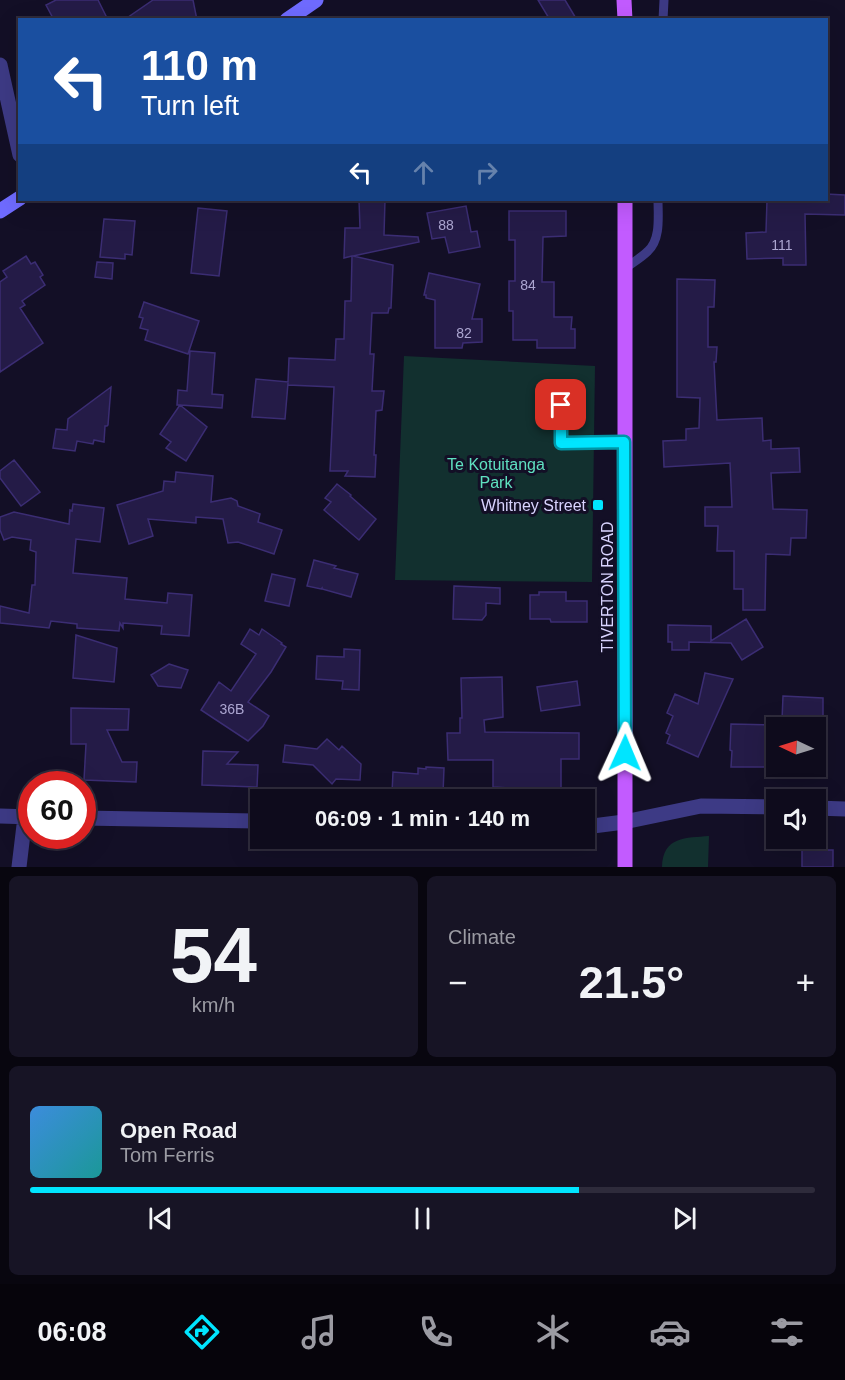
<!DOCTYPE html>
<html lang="en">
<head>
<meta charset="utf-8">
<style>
	:root { --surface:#0e0b1c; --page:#171425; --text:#f1f3f6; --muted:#9b9ba3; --line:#2e2b3b; --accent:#00e5ff }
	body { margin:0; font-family:Helvetica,sans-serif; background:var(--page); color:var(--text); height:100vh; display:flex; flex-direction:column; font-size:22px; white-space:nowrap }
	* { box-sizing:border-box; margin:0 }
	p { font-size:20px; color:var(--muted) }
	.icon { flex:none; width:33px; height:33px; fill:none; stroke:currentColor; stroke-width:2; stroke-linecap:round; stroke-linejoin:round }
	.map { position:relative; height:867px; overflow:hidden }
	.drawer { display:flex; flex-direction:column; gap:9px; padding:9px; background:#08060f; flex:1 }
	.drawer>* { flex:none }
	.hud { position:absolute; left:18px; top:18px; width:810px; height:183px; border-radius:0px; box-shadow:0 6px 24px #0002,0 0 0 2px var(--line); background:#1a4fa0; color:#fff; overflow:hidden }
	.needle { width:39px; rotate:274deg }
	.controls { position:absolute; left:766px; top:717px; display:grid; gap:12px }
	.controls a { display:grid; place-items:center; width:60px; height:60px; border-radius:0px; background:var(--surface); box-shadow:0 6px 24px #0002,0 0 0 2px var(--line); font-size:30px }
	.speed { position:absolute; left:18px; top:771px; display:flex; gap:12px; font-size:30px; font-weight:700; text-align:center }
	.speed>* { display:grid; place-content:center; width:78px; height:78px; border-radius:50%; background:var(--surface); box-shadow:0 6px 24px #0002,0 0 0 2px var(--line); line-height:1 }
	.speed .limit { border:9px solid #d22; background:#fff; color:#111 }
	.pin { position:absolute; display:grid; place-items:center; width:51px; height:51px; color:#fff; margin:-26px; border-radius:12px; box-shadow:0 3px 9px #0006 }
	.me { position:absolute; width:66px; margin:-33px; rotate:1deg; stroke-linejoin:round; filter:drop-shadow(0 0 4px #0008) }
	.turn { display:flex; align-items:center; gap:21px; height:126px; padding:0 24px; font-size:27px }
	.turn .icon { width:78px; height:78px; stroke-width:2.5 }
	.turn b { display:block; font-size:42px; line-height:51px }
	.lanes { display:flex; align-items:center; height:57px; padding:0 24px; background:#0003; justify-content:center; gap:30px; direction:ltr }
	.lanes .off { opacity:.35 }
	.big { font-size:45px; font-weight:700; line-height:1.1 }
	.drawer .tile { flex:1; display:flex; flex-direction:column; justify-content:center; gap:9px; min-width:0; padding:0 21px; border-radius:9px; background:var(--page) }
	.drawer .dial { align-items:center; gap:0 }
	.dial b { font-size:78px; line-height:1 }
	.song { display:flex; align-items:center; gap:18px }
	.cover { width:72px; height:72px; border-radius:9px; background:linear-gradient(135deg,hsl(210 70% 55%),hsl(180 70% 35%)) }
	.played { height:6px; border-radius:3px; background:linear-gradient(90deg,var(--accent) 70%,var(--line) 70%) }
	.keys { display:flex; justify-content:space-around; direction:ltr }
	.heat { display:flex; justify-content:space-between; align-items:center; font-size:33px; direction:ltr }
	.drawer .tiles { flex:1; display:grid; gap:9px; grid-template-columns:1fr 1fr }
	.tile:last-child { grid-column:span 2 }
	.trip { position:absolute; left:250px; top:789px; width:345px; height:60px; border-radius:0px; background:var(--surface); box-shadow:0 6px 24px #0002,0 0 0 2px var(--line); font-weight:700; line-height:60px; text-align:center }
	.menu { display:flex; height:96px; justify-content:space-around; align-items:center; background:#06040b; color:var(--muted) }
	.menu .icon { width:42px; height:42px }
	.menu .current { color:var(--accent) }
	.menu b { font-size:27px; color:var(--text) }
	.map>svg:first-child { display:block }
	.green { fill:#12302f }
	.building { fill:#241b47; stroke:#3b2d73; stroke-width:1.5 }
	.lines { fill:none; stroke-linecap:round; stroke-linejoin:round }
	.lane { stroke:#3d3a85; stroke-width:9 }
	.street { stroke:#3d3a85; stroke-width:15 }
	.secondary { stroke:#6f6bff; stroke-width:15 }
	.primary { stroke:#c25bff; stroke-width:15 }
	.route-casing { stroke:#0095a6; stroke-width:15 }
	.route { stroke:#00e5ff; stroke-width:10 }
	.poi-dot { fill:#00e5ff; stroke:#130f26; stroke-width:2 }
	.labels { text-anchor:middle; stroke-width:6; stroke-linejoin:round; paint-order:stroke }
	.number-label { font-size:14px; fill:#aca6d1 }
	.park-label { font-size:16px; fill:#5fe0c0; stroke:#130f26 }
	.poi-label { font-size:16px; fill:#d9d4ff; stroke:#130f26; text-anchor:end }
	.street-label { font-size:16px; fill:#d9d4ff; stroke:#130f26 }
</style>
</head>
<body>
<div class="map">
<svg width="845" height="867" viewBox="0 0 845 867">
	<rect width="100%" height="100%" fill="#130f26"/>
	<path class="green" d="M404,356L595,366L592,582L395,580Z
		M709,836L708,867H662C663,836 686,838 709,836Z"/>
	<path class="building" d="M56,0H98L108,20H54L46,5Z
		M153,0H193L197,20H124Z
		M538,0H565L577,20H550Z
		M826,194L845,195V215L805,214L806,265H783V258L747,259L746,233L766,232L767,200H826Z
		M359,200H385L384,235L418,237L419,242L353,256L393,265L391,308H389L388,313H372L370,354H374L372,391H384L382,410L376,411L374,455H376L375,477L345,476L348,471H330L334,387L288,385V383L285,419L252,417L256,379L288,382L289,358L335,360L336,339H344L345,301H351L352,256L344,258L345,228H360Z
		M466,206L471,232L477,231L480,247L449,253L445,237L432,239L427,213Z
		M198,208L227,211L219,276L191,273Z
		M509,211H566V236L543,237L542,282H554V317H572L571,329H575V348H537V340H513V311H509V281H515V240H509Z
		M104,219L135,221L132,255L125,254V259L100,257Z
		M26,256L31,264L35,262L43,275L40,277L45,285L22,301L25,305L20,308L43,343L0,372V282L7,277L3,271Z
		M97,262L113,263L112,279L95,277Z
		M429,273L480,284L472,319H482V342L463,343L462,348H435V300L426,298V295H424Z
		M677,279L715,280L714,307H708V347H717L716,362H714L717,420L762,418L763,441L771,440V449L799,448L800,472L771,473L773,509L807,510L806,538H791L790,555L766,554L765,610H743V589H734V551H717L718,526H705V507H732L730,463L664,467L663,441L686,440V429L699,428L700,398L677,397Z
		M144,302L199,321L188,354L145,340L148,330L140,328L143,318L139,317Z
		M190,351L215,353L212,394L223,395L222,408L180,405L207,427L186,461L166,448L171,442L160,434L180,405H177L178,390L187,391Z
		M111,387L108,425L107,426H105L104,442L94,440L93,444L77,441L75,451L53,448L56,429L67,430L68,419Z
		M14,460L40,492L21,506L0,478V471Z
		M176,472L213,476L211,502L231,498L237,501L238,506L260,514L258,522L282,530L274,554L238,542L228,543L223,519L196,517V523L148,519L153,536L129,544L117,505L163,491L164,481L175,482Z
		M337,484L351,495L350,496L376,519L359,540L324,510L331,502L325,498Z
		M73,504L104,508L100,542L76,539L73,573L127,578L125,599L167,603L168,593L192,595L189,636L161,634L162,626L123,623V628L120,623L119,631L77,628V624L51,621L49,628L0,623V606L29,613L32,585H35L36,552L30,550L31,540L12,537L4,540L0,530V517L14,512L69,524L70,510L72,511Z
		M314,560L336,566L334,568L358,574L351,597L322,589V588L321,589L307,586Z
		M272,574L295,579L289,606L265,601Z
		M454,586L500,588V604L486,603V615L482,620L453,619Z
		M539,592H566V601H587V622H551L550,619H530V595H539Z
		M746,619L763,647L742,660L731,643L689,642V650H672V642H668V625L711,626V641Z
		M250,629L259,635L262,629L282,643L281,644L286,647L271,672L248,702L269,716L263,726L248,741L201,710L219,682L231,691L256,654L241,644Z
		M76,635L117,648L114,682L73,678Z
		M344,649L360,650L359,690L342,689L343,681L316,679L317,656L344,657Z
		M169,664L188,670L181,688L158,686L151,675Z
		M705,673L733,679L698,757L667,743L670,735L666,733L673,716L667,713L675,694L698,704Z
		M502,677L503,717L484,720L485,732L579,733V759H561V791L510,790V788L493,787V760H448L447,733H460V718H462L461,678Z
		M577,681L580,705L541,711L537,687Z
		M783,696L823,698V722L782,720Z
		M71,708L129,709L128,730H107L122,762H137L136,782L84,780L86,744H71Z
		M731,724L772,725L770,767H731L732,751L730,750Z
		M327,739L339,750L342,746L361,764L360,780L336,779L332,784L313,765L283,762L285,745L317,749Z
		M203,751L238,752L227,764L258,765L257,787L202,785Z
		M426,767L444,768L443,794L430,793V795L420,794V795L392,793L393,772L418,774V768L426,769Z
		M802,850H833V867H802Z"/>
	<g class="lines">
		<path class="lane" d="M663,20L664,0
			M624,269C632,263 641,258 648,251C661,239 658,216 658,200
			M561,405V443L624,442"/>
		<path class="street" d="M0,65L20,155
			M816,808L845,809
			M0,816L32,817
			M82,818L261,821
			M585,827L624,822L701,806L777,807
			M19,867L25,817"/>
		<path class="secondary" d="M287,20L316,0
			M0,211L20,198"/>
		<path class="primary" d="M624,0L625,20
			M625,200V867"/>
	</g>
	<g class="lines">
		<g class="route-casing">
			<path id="route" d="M561,405V443L624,442L625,753"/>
		</g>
		<use href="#route" class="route"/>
	</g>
	<rect class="poi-dot" x="592" y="499" width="12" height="12" rx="3"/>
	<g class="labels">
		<g class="number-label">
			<text x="446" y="230">88</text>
			<text x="782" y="250">111</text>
			<text x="528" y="290">84</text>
			<text x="464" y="338">82</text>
			<text x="232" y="714">36B</text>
		</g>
		<g class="park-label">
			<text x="496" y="470">Te Kotuitanga<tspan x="496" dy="18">Park</tspan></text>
		</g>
		<g class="poi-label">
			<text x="586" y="511">Whitney Street</text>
		</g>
		<g class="street-label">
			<text transform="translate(607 587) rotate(-90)" y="6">TIVERTON ROAD</text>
		</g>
	</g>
</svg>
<div class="controls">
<a><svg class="needle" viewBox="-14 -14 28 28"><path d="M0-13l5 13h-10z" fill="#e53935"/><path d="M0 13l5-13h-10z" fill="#9b9ba3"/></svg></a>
<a><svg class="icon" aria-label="sound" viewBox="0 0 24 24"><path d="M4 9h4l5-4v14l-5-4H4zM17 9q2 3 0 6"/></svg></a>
</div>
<div class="speed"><div class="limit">60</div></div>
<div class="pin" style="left:561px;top:405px;background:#d93025"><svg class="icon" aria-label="arrive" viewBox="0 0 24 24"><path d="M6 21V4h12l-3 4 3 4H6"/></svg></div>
<svg class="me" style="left:625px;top:753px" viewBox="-20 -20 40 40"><path d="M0-17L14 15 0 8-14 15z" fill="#00e5ff" stroke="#fff" stroke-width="4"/></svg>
<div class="trip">06:09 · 1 min · 140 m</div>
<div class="hud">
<div class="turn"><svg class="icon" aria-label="left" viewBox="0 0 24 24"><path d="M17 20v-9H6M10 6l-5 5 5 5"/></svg><div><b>110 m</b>Turn left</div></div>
<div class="lanes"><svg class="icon" aria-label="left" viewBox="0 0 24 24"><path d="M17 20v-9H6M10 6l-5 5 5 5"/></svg><svg class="icon off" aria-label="ahead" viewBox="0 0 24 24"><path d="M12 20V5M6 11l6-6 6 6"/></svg><svg class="icon off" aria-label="right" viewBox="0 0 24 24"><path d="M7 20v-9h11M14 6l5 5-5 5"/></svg></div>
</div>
</div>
<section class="drawer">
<div class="tiles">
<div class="tile dial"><b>54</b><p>km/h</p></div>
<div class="tile"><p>Climate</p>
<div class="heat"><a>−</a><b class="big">21.5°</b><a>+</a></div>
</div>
<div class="tile">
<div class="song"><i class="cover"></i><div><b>Open Road</b><p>Tom Ferris</p></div></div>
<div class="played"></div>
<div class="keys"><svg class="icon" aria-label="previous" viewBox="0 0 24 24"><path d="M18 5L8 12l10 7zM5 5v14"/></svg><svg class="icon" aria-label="pause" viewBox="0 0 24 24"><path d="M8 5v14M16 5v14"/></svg><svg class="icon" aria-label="next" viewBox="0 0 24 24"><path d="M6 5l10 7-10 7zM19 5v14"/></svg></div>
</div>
</div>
</section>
<nav class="menu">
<b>06:08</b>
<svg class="icon current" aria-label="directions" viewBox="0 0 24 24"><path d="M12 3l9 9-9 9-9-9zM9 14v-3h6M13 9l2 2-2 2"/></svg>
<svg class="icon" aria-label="music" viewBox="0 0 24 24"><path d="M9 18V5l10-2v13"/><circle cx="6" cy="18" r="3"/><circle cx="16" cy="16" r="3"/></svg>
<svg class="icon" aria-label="phone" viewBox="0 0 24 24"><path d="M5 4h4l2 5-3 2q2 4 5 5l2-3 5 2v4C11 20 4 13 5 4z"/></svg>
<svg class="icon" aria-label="climate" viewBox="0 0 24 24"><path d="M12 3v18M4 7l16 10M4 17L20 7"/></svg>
<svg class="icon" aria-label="car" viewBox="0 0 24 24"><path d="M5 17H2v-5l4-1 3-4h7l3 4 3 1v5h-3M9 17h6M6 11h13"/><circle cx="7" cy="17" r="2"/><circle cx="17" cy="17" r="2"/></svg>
<svg class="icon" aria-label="filters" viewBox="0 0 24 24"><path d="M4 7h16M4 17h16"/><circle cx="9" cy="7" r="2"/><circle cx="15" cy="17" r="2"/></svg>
</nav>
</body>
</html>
